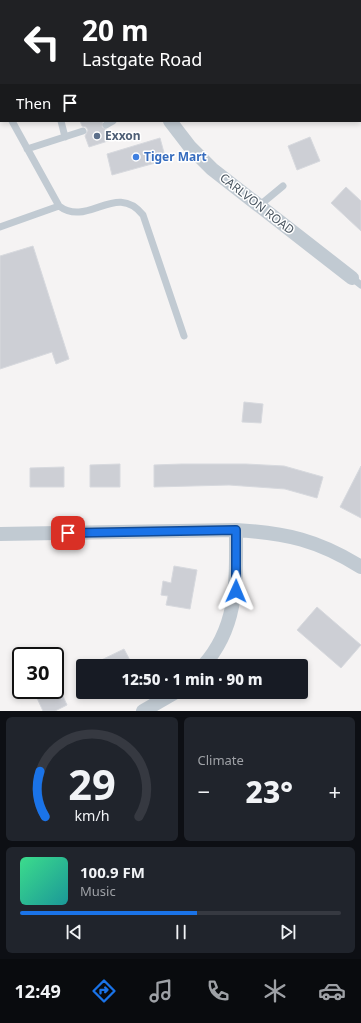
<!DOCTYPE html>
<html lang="en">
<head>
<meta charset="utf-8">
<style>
	:root { --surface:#171b24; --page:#20242c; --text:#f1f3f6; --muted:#9ea1a6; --line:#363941; --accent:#1a73e8 }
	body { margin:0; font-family:"Noto Sans",sans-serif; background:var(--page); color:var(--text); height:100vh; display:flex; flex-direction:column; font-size:15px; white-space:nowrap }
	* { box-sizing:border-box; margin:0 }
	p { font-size:13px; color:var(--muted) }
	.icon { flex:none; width:22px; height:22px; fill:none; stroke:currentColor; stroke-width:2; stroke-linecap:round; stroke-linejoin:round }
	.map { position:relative; height:711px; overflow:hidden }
	.panel { display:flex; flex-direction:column; gap:6px; padding:6px; background:#0d0f14; flex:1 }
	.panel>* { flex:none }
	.top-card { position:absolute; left:0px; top:0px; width:361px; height:122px; box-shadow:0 2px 6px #0003; background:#202124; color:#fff; overflow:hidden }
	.speed { position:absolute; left:12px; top:647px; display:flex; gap:8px; font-size:20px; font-weight:700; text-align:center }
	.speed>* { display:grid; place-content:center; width:52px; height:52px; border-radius:50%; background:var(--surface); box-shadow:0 2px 6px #0003; line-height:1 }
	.speed .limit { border:2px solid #111; border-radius:6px; background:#fff; color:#111 }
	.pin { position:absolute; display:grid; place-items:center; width:34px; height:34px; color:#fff; margin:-17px; border-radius:8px; box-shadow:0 2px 6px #0006 }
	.me { position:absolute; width:44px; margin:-22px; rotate:1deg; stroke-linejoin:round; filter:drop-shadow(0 0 3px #0008) }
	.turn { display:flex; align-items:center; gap:14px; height:84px; padding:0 16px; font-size:18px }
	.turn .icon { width:52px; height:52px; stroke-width:2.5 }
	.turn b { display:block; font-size:28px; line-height:34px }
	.then { display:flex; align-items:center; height:38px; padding:0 16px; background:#0003; gap:8px; font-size:15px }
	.big { font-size:30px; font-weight:800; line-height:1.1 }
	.panel .widget { flex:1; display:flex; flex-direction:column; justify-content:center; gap:6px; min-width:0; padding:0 14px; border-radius:6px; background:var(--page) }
	.panel .dial { align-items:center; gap:0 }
	.dial svg { height:104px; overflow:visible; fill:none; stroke:var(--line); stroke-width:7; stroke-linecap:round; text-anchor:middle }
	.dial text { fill:var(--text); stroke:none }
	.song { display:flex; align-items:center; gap:12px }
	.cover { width:48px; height:48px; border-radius:6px; background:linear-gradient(135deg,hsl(150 70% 55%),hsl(180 70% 35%)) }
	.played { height:4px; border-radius:2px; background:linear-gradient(90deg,var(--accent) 55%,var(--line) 55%) }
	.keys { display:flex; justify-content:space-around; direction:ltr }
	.heat { display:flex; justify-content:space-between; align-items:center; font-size:22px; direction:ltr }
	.panel .tiles { flex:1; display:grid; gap:6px; grid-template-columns:1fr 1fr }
	.widget:last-child { grid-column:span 2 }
	.trip { position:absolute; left:76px; top:659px; width:232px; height:40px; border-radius:4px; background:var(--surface); box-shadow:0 2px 6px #0003; font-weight:800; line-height:40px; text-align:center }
	.dock { display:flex; height:64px; justify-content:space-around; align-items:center; background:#090b0e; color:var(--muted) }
	.dock .icon { width:28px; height:28px }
	.dock .current { color:var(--accent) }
	.dock b { font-size:18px; color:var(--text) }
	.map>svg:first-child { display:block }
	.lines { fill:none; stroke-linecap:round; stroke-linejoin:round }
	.river { stroke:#90daee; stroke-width:30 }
	.building { fill:#cdcfd5; stroke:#d7d9de }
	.service { stroke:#c1cad2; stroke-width:7 }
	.minor { stroke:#c1cad2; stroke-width:14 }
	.primary { stroke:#b3c2d1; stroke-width:22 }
	.route-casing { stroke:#114b97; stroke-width:10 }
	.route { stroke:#1a73e8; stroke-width:7 }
	.service-dot { fill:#5c6f8a; stroke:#fff; stroke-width:1.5 }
	.shop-dot { fill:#3f7fe0; stroke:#fff; stroke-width:1.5 }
	.labels { text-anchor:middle; stroke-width:3; stroke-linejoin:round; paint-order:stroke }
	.service-label { font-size:12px; font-weight:bold; fill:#4e5e75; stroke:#fff; text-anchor:start }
	.shop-label { font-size:12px; font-weight:bold; fill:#366cbe; stroke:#fff; text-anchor:start }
	.street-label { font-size:12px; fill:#4a5661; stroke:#fff }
</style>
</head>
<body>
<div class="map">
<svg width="361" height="711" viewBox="0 0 361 711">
	<rect width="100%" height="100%" fill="#f5f3f3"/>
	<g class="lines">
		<path class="river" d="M360,105L361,106"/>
	</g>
	<path class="building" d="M80,121H103L102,127L107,130L111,140L89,147L85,136L88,130L86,127L82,126Z
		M310,137L320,161L297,170L288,146Z
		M160,138L166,160L112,175L107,154Z
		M346,187L361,201V231L331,203Z
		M33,246L69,359L56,364L52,352L0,369V256Z
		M244,402L263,404L261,423L242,422Z
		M120,464V487H90V465Z
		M182,464H246L284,466L323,477L317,498L285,489L229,485L154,487V465Z
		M361,466V518L340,507Z
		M64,467V487H30V468Z
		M174,566L197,570L190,609L166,605L168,596L161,595L163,581L171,583Z
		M317,607L361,645L341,668L297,630Z
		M124,649L133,666H89Z
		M58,685L67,705L55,711H43L36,696L48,690H55V687Z"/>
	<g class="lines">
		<path class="service" d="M12,121L59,206C88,228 116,181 143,215L184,336
			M61,121L65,137
			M106,125L113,121
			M27,149L83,131
			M260,205L283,186
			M0,227L59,206
			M352,278L361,285"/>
		<path class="minor" d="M170,121L190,147L212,169L352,278
			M0,534L236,530C286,533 318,540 361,567
			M203,666C239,626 236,579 236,530
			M143,711L176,692"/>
		<path class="primary" d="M302,1L305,0
			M0,95H1"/>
	</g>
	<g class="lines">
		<g class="route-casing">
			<path id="route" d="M68,533L236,530V591"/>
		</g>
		<use href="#route" class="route"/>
	</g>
	<circle class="service-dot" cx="97" cy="136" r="4"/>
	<circle class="shop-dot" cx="136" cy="157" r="4"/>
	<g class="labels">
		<g class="service-label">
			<text x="105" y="140">Exxon</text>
		</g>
		<g class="shop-label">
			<text x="144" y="161">Tiger Mart</text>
		</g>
		<g class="street-label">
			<text transform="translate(257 204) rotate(38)" y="4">CARLVON ROAD</text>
		</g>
	</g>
</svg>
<div class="speed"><div class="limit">30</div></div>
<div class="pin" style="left:68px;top:533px;background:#d93025"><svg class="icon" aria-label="arrive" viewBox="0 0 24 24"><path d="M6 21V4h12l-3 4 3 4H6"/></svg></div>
<svg class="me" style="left:236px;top:591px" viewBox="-20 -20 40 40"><path d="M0-17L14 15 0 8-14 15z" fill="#1a73e8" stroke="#fff" stroke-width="4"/></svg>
<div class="trip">12:50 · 1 min · 90 m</div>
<div class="top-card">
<div class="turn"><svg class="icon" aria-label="left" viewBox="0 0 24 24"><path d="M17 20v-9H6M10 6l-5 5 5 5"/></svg><div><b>20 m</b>Lastgate Road</div></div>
<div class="then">Then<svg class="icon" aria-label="arrive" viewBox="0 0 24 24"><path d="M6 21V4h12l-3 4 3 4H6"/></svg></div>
</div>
</div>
<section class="panel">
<div class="tiles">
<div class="widget dial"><svg viewBox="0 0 100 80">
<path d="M14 69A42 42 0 1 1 86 69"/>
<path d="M14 69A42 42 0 0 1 10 34" stroke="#1a73e8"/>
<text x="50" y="56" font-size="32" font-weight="700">29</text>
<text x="50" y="72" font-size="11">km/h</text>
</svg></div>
<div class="widget"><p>Climate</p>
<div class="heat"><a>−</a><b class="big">23°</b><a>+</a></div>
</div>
<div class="widget">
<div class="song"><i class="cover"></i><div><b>100.9 FM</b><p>Music</p></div></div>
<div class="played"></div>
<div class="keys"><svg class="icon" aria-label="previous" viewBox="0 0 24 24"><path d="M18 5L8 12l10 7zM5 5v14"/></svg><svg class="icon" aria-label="pause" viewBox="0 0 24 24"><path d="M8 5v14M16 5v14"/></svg><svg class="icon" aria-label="next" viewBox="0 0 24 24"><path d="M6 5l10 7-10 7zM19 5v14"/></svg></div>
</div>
</div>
</section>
<nav class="dock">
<b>12:49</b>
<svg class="icon current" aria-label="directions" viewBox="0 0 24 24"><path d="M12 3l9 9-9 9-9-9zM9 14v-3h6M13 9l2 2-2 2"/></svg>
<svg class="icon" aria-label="music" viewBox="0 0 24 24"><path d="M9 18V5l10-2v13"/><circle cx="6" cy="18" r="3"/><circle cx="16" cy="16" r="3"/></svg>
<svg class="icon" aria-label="phone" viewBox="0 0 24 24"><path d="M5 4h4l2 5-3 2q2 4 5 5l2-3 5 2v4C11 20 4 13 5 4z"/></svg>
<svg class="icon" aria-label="climate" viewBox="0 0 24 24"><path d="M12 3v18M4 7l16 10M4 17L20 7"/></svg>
<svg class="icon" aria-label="car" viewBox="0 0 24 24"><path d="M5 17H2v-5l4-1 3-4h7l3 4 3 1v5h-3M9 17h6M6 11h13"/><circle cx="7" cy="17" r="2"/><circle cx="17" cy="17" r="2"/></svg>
</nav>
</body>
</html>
